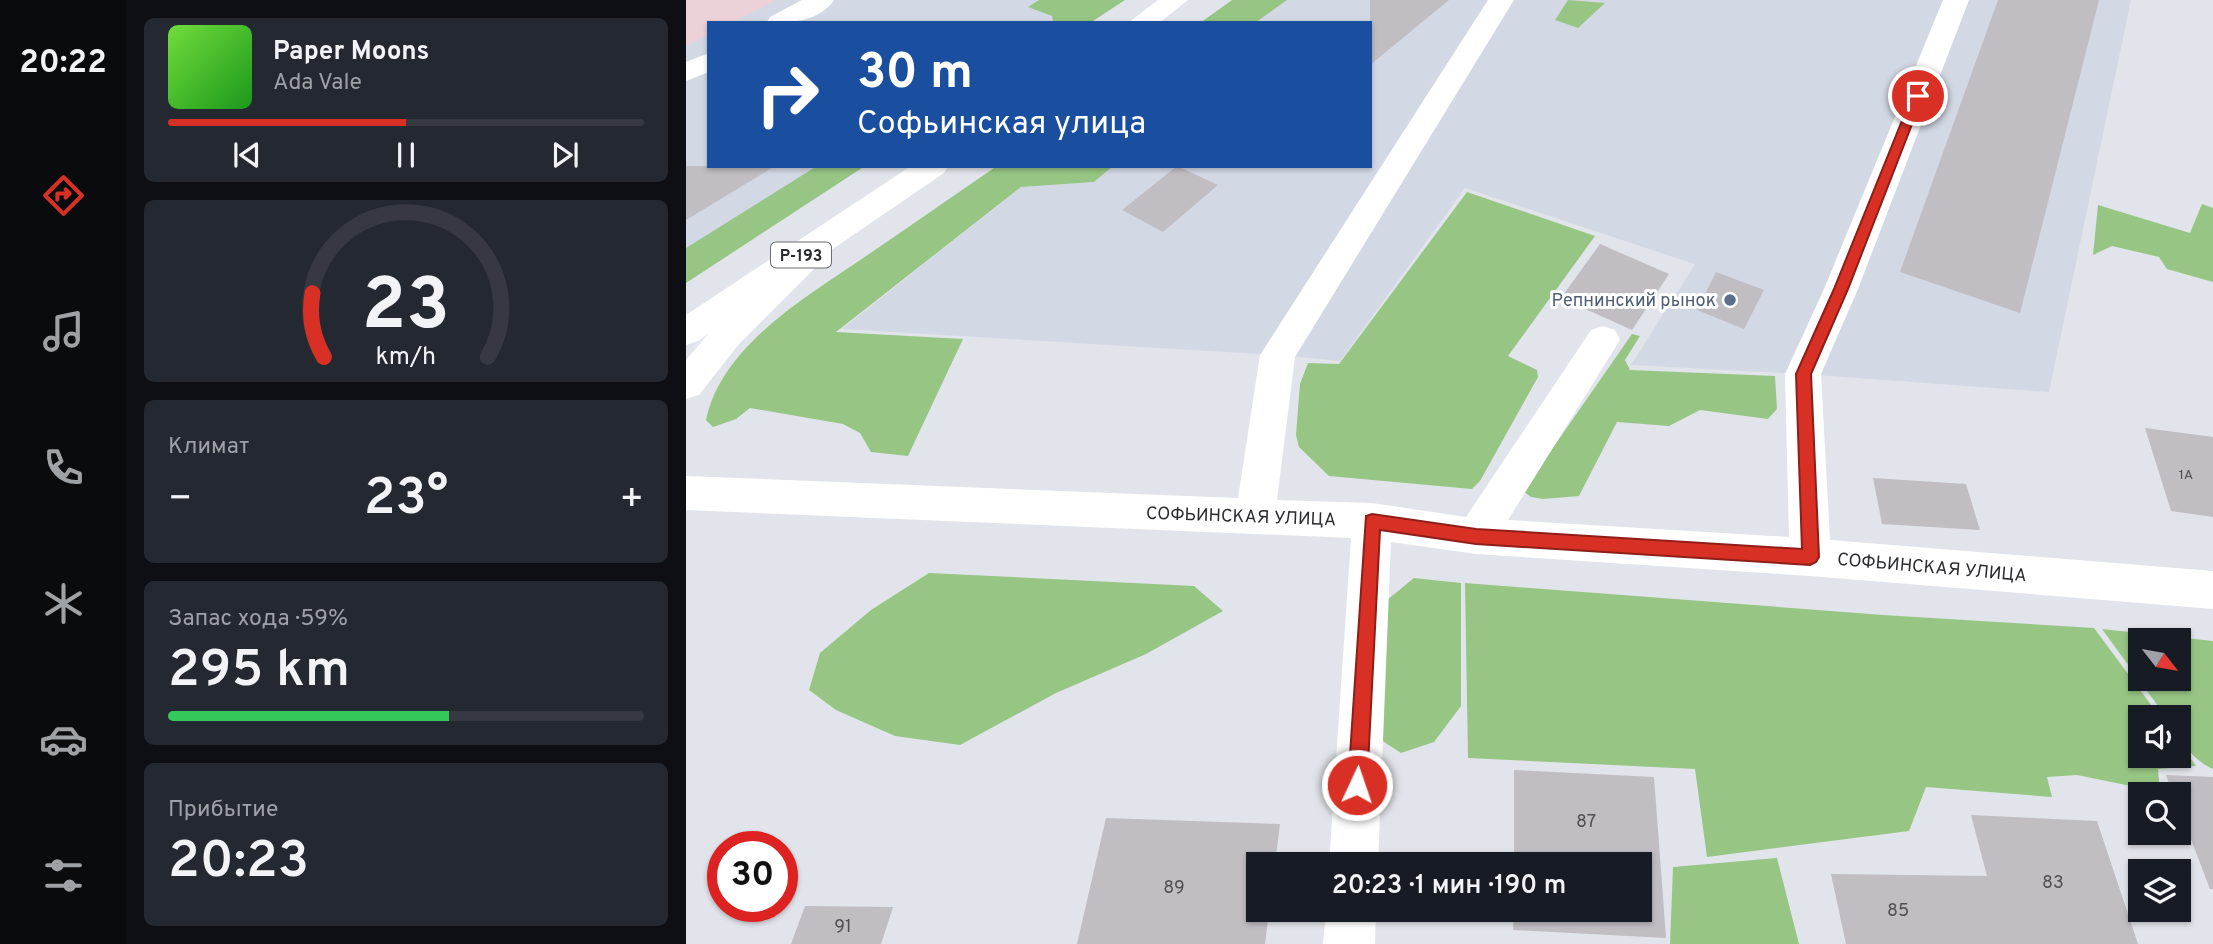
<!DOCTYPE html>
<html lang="ru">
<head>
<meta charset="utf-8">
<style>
	:root { --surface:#171b24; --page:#242831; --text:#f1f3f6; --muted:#9ea1a6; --line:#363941; --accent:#d93025 }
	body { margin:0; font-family:Overpass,sans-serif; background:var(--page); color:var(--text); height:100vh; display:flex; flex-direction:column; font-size:26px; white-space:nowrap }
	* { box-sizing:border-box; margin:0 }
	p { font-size:23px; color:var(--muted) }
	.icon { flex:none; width:38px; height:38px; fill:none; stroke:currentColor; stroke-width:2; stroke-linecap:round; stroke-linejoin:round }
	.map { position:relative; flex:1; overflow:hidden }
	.panel { display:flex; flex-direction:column; gap:18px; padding:18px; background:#0d0f14; width:560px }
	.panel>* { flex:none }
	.banner { position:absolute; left:21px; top:21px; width:665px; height:147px; border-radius:0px; box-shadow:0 2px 5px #0004; background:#1a4fa0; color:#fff; overflow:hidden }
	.needle { width:46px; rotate:121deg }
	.tools { position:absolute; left:1442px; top:628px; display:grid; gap:14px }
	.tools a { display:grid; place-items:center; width:63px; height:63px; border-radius:0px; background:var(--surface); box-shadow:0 2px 5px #0004; font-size:35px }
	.speed { position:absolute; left:21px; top:831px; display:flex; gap:14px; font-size:35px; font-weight:700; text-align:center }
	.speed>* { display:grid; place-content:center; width:91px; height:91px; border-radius:50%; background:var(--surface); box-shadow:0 2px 5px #0004; line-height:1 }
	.speed .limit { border:10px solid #d22; background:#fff; color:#111 }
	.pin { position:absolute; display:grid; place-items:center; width:60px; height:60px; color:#fff; margin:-30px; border:4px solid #fff; border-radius:50%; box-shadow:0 2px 7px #0007 }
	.me { position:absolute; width:77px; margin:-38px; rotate:3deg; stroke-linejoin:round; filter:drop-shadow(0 0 5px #0008) }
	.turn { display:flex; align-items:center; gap:24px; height:147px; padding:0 35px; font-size:32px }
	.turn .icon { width:91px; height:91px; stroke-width:2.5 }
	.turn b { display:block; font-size:49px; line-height:60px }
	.big { font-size:52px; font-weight:600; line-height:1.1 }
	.panel .widget { flex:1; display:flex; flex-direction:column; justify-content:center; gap:10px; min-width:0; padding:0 24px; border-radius:10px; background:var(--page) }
	.panel .dial { align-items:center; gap:0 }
	.dial svg { height:182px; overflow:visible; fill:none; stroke:var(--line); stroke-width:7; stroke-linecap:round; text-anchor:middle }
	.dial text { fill:var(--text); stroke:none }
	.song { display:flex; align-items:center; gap:21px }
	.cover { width:84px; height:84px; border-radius:10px; background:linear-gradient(135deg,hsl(100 70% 55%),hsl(120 70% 35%)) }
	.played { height:7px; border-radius:4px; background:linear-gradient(90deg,var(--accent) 50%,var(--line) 50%) }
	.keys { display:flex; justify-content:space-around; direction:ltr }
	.heat { display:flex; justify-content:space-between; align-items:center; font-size:38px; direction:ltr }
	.charge { height:10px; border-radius:5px; background:linear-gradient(90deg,#34c759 59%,var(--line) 0) }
	.trip { position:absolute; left:560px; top:852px; width:406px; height:70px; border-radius:0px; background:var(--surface); box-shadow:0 2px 5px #0004; font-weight:600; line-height:70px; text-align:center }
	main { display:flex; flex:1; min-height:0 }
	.tabs { display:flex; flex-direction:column; width:126px; justify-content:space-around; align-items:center; background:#090b0e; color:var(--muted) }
	.tabs .icon { width:49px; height:49px }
	.tabs .active { color:var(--accent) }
	.tabs b { font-size:32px; color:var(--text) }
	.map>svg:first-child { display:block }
	.built { fill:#d3d8e5 }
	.industrial { fill:#ecd2d8 }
	.green { fill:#97c684; fill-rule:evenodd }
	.building { fill:#c0bdc3 }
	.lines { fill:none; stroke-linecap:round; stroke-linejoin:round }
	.minor { fill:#fff; fill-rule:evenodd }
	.highway { fill:#fff; fill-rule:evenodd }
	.route { fill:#d93025; stroke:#8d1f18; stroke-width:2 }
	.service-dot { fill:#5c6f8a; stroke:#fff; stroke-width:2.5 }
	.labels { text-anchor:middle; stroke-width:6; stroke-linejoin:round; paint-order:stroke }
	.number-label { font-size:14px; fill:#505053 }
	.shield { fill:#fff; stroke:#6a6b6d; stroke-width:2 }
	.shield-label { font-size:16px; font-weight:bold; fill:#2a2b2e }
	.service-label { font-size:18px; fill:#4e5e75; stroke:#fff; text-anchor:end }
	.street-label { font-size:18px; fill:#2a2b2e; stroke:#fff }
	.near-number-label { font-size:18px; fill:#505053 }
</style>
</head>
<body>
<main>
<nav class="tabs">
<b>20:22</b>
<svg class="icon active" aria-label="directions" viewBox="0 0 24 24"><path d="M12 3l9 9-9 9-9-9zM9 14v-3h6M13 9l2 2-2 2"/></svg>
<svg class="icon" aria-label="music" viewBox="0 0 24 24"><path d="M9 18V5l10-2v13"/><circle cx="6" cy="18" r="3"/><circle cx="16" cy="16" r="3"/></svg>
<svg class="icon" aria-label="phone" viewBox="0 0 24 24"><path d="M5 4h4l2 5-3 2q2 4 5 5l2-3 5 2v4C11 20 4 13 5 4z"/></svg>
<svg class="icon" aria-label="climate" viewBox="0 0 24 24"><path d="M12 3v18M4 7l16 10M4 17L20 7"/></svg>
<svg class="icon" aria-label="car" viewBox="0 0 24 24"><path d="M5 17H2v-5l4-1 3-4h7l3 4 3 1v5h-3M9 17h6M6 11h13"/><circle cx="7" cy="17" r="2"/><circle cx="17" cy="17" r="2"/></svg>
<svg class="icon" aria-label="filters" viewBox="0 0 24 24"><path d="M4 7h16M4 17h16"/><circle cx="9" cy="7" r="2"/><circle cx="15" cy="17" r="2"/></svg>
</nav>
<section class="panel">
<div class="widget">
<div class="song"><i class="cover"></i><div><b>Paper Moons</b><p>Ada Vale</p></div></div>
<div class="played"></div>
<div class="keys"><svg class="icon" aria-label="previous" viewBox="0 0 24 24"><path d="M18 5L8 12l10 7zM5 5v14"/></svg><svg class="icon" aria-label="pause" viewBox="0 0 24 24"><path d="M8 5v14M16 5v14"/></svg><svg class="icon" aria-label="next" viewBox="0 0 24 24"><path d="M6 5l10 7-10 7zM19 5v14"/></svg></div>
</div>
<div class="widget dial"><svg viewBox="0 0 100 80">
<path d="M14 69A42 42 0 1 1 86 69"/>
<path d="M14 69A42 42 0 0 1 9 41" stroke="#d93025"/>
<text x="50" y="56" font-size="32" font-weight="700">23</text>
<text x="50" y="72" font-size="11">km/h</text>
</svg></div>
<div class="widget"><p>Климат</p>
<div class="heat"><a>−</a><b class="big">23°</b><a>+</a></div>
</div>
<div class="widget"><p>Запас хода · 59%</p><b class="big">295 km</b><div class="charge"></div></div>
<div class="widget"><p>Прибытие</p><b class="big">20:23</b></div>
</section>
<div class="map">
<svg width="1527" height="944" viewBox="0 0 1527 944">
	<rect width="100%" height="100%" fill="#e1e4ea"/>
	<path class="built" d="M0,0H427L392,23H23V166H168L0,274Z
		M601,0H1445L1363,392L1117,374L945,365L1009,264L779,188L654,361L592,355L156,329L335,187L408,182L427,166H684V23H569Z"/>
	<path class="industrial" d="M0,0H90L46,23H23V35L0,46Z"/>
	<path class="green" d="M353,0H439L404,23H364L367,21L366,16L342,7Z
		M546,0H601L569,23H514Z
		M882,0L919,3L892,28L869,20Z
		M131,166H179L0,283V248Z
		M311,166H427L408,182L335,187L150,332L277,339L222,456L185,452L174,433L157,424L64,408L50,419L27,427L20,420C36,343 127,293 186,252C228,223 269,195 311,166Z
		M781,192L909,236L822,356L851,370L852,377L794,481L786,489L643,476L613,447L610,435L614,384L622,363L653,364Z
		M1516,204L1527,208V282L1481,269L1473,257L1426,246L1407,255L1412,205L1504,233Z
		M946,334L954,336L939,360L944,370L1089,376L1091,409L1082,419L1014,410L983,426L931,422L893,496L857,499L845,497L837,491Z
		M243,573L508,586L537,611L460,654L370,693L274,745L209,736L150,710L123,690L134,653L185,610Z
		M728,578L775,583V706L748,742L715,753L692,738L701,600Z
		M779,583L1197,615L1408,628L1474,717L1454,718V756H1493V742L1510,766L1472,769L1474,792L1391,775L1361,777L1366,797L1240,787L1223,831L1021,857L1009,769L782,758Z
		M1416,629L1527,641V769C1505,759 1493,741 1493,718L1480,717ZM1454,640H1493V679H1454Z
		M1091,858L1113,944H984L987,867Z"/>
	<path class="building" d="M684,0H763L684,65Z
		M1312,0H1413L1334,313L1214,272Z
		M0,166H89L0,220Z
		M491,166L532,185L477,232L436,210Z
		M914,244L983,274L946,330L875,298Z
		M1030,272L1078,290L1058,329L1011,310Z
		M1459,428L1527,437V517L1485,511Z
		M1187,478L1280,484L1294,530L1196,524Z
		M828,770L968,777L980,938L827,930L828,910H954V864H828Z
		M1480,775L1527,777V889H1524L1493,808V794H1487Z
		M1285,815L1411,821L1452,944H1160L1145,874L1301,876Z
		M420,818L594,824L589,864H572V910H583L579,944H391Z
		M119,906L207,907L195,944H105Z"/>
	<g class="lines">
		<path class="minor" d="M116,0H148C133,22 104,23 80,23L84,17Z
			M802,0H828L609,357L591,500L686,503L780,517L905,330L917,326L929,330L934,340L822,520L1103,537L1099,374L1138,289L1257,0H1283L1172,289L1135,374L1144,540L1527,571V609L1124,576L790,554L705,542L692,864H643L665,538L0,510V476L552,498L574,355Z
			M23,53V72L0,81V62Z
			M126,240L137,244L142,252L137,260L53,344L13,395L0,399V360L29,326L115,244Z
			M640,910H690L689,944H637Z"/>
		<path class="highway" d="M472,0H502L473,23H442Z
			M225,166H262L258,173L12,341L0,345V315Z"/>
	</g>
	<path class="route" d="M1232,93L1237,96L1162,289L1125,374L1133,557L1130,562L1124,565L790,544L694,530L681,785L678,792L671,795L665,792L662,785L680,516L686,514L790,529L1116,549L1110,374L1148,289L1226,96Z"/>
	<circle class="service-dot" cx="1044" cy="300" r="7"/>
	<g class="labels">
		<g class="number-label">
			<text x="1500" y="479">1А</text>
		</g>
		<rect class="shield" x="85" y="242.5" width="60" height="25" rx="5"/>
		<g class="shield-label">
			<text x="115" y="261">Р-193</text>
		</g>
		<g class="service-label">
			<text x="1030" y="306">Репнинский рынок</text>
		</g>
		<g class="street-label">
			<text transform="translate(555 516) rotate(2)" y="6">СОФЬИНСКАЯ УЛИЦА</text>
			<text transform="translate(1246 567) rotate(5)" y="6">СОФЬИНСКАЯ УЛИЦА</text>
		</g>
		<g class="near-number-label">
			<text x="900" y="827">87</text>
			<text x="1367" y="888">83</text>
			<text x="488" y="893">89</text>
			<text x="1212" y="916">85</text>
			<text x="157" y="932">91</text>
		</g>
	</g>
</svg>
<div class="tools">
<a><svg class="needle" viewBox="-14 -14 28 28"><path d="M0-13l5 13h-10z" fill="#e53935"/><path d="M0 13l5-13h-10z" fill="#9ea1a6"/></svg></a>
<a><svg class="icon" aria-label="sound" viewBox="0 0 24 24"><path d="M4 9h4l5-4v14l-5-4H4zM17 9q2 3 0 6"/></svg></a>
<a><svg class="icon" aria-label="search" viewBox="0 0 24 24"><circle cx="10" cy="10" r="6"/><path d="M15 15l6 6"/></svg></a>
<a><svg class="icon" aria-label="layers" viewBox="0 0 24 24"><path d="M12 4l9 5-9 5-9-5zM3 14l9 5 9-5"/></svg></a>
</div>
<div class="speed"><div class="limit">30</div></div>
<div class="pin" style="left:1232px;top:96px;background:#d93025"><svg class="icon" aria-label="arrive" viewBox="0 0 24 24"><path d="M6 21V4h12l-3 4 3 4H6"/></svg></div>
<svg class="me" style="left:671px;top:785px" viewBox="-20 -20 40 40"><circle r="17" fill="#d93025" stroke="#fff" stroke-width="3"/><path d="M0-11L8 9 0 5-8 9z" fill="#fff"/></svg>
<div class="trip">20:23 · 1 мин · 190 m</div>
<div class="banner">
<div class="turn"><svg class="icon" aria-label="right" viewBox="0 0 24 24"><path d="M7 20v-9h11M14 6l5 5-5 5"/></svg><div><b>30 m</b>Софьинская улица</div></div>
</div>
</div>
</main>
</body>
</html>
